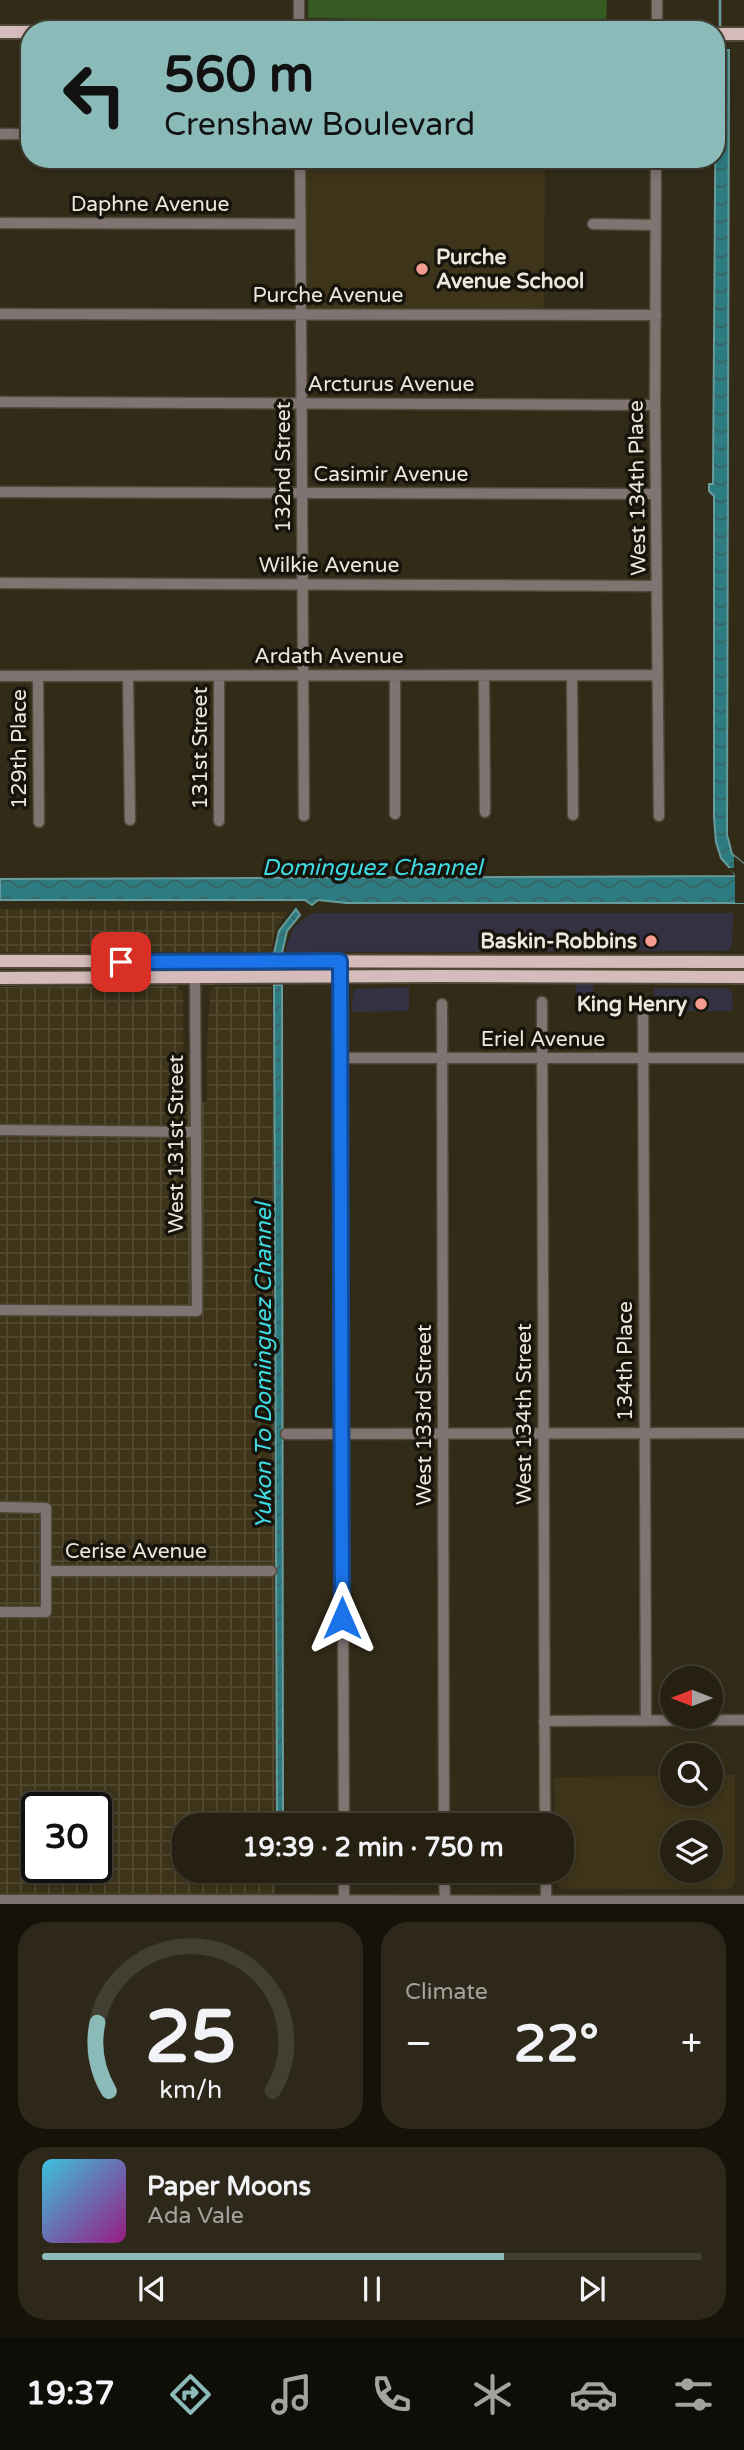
<!DOCTYPE html>
<html lang="en">
<head>
<meta charset="utf-8">
<style>
	:root { --surface:#262012; --page:#2e281b; --text:#f1f3f6; --muted:#a4a39f; --line:#423e32; --accent:#8bbbb9 }
	body { margin:0; font-family:"Varela Round",sans-serif; background:var(--page); color:var(--text); height:100vh; display:flex; flex-direction:column; font-size:26px; white-space:nowrap }
	* { box-sizing:border-box; margin:0 }
	p { font-size:23px; color:var(--muted) }
	.icon { flex:none; width:38px; height:38px; fill:none; stroke:currentColor; stroke-width:2; stroke-linecap:round; stroke-linejoin:round }
	.map { position:relative; height:1904px; overflow:hidden }
	.details { display:flex; flex-direction:column; gap:18px; padding:18px; background:#15120a; flex:1 }
	.details>* { flex:none }
	.guide { position:absolute; left:21px; top:21px; width:704px; height:147px; border-radius:28px; box-shadow:0 4px 10px #0003,0 0 0 2px var(--line); background:#8bbbb9; color:#111; overflow:hidden }
	.needle { width:46px; rotate:270deg }
	.tools { position:absolute; left:660px; top:1666px; display:grid; gap:14px }
	.tools a { display:grid; place-items:center; width:63px; height:63px; border-radius:50%; background:var(--surface); box-shadow:0 4px 10px #0003,0 0 0 2px var(--line); font-size:35px }
	.speed { position:absolute; left:21px; top:1792px; display:flex; gap:14px; font-size:35px; font-weight:700; text-align:center }
	.speed>* { display:grid; place-content:center; width:91px; height:91px; border-radius:50%; background:var(--surface); box-shadow:0 4px 10px #0003,0 0 0 2px var(--line); line-height:1 }
	.speed .limit { border:4px solid #111; border-radius:10px; background:#fff; color:#111 }
	.pin { position:absolute; display:grid; place-items:center; width:60px; height:60px; color:#fff; margin:-30px; border-radius:14px; box-shadow:0 4px 10px #0006 }
	.me { position:absolute; width:77px; margin:-38px; rotate:0deg; stroke-linejoin:round; filter:drop-shadow(0 0 5px #0008) }
	.turn { display:flex; align-items:center; gap:24px; height:147px; padding:0 28px; font-size:32px }
	.turn .icon { width:91px; height:91px; stroke-width:2.5 }
	.turn b { display:block; font-size:49px; line-height:60px }
	.big { font-size:52px; font-weight:700; line-height:1.1 }
	.details .widget { flex:1; display:flex; flex-direction:column; justify-content:center; gap:10px; min-width:0; padding:0 24px; border-radius:28px; background:var(--page) }
	.details .dial { align-items:center; gap:0 }
	.dial svg { height:182px; overflow:visible; fill:none; stroke:var(--line); stroke-width:7; stroke-linecap:round; text-anchor:middle }
	.dial text { fill:var(--text); stroke:none }
	.song { display:flex; align-items:center; gap:21px }
	.cover { width:84px; height:84px; border-radius:10px; background:linear-gradient(135deg,hsl(190 70% 55%),hsl(310 70% 35%)) }
	.played { height:7px; border-radius:4px; background:linear-gradient(90deg,var(--accent) 70%,var(--line) 70%) }
	.keys { display:flex; justify-content:space-around; direction:ltr }
	.heat { display:flex; justify-content:space-between; align-items:center; font-size:38px; direction:ltr }
	.details .tiles { flex:1; display:grid; gap:18px; grid-template-columns:1fr 1fr }
	.widget:last-child { grid-column:span 2 }
	.trip { position:absolute; left:172px; top:1813px; width:402px; height:70px; border-radius:28px; background:var(--surface); box-shadow:0 4px 10px #0003,0 0 0 2px var(--line); font-weight:700; line-height:70px; text-align:center }
	.tab-bar { display:flex; height:112px; justify-content:space-around; align-items:center; background:#0f0d07; color:var(--muted) }
	.tab-bar .icon { width:49px; height:49px }
	.tab-bar .on { color:var(--accent) }
	.tab-bar b { font-size:32px; color:var(--text) }
	.map>svg:first-child { display:block }
	.commercial { fill:#343142 }
	.industrial { fill:url(#industrial-grid); fill-rule:evenodd }
	.built { fill:#3e341a; fill-rule:evenodd }
	.green { fill:#355a22 }
	.water { fill:url(#water-waves); stroke:#669c9c; stroke-width:2 }
	.pier { fill:#322b18 }
	.lines { fill:none; stroke-linecap:round; stroke-linejoin:round }
	.stream { stroke:#669c9c; stroke-width:2.5 }
	.minor-casing { stroke:#504937; stroke-width:13 }
	.major-casing { stroke:#504937; stroke-width:16 }
	.minor { stroke:#807473; stroke-width:10 }
	.major { stroke:#d5bcbb; stroke-width:12 }
	.route-casing { stroke:#114b97; stroke-width:18 }
	.route { stroke:#1a73e8; stroke-width:12 }
	.poi-dot { fill:#f59c91; stroke:#17140c; stroke-width:2.5 }
	.labels { text-anchor:middle; stroke-width:7; stroke-linejoin:round; paint-order:stroke }
	.street-label { font-size:21px; fill:#ebe7db; stroke:#17140c }
	.poi-label { font-size:21px; font-weight:bold; fill:#ebe7db; stroke:#17140c; text-anchor:end }
	.water-label { font-size:23px; font-style:italic; fill:#3fdae2; stroke:#17140c }
</style>
</head>
<body>
<div class="map">
<svg width="744" height="1904" viewBox="0 0 744 1904">
	<defs>
		<pattern id="industrial-grid" width="8" height="8" patternUnits="userSpaceOnUse" patternTransform="scale(1.75)"><rect width="8" height="8" fill="#3e341a"/><path d="M0 4h8M4 0v8" fill="none" stroke="#514830"/></pattern>
		<pattern id="water-waves" width="16" height="10" patternUnits="userSpaceOnUse" patternTransform="scale(1.75)"><rect width="16" height="10" fill="#2d7c81"/><path d="M0 5q4-4 8 0t8 0" fill="none" stroke="#386365"/></pattern>
	</defs>
	<rect width="100%" height="100%" fill="#322b18"/>
	<path class="commercial" d="M312,913H733L732,945L728,951L286,952L287,943L294,927Z
		M575,977H593V1010H577Z
		M409,987V1011L352,1012L353,992L356,989Z
		M654,988H727L732,993L733,1011H656Z"/>
	<path class="industrial" d="M0,909L287,912L275,931L271,952H0Z
		M177,986L183,992L184,1101L207,1102V1048L210,992L215,987H272L276,1825H184V1871H276V1891L267,1901L0,1900V987ZM37,1808H96V1867H37Z"/>
	<path class="built" d="M300,159H545L544,315H301Z
		M711,1775H735V1883L730,1889H561L555,1882V1871H562V1825H555L554,1777L672,1776V1794H710ZM672,1832H710V1871H672Z"/>
	<path class="green" d="M308,0H607L606,22L308,18Z"/>
	<path class="water" d="M716,50H729L727,835L732,854L744,864V903H346L318,900L312,905L305,900H0V879L737,876L721,858L716,842L714,817V496L709,491V484H713Z
		M296,909L300,915L287,931L282,953H274L279,931Z
		M274,985H282L283,1825H277Z"/>
	<path class="pier" d="M734,856L744,864V903H735V874L728,868H734Z"/>
	<g class="lines">
		<path class="stream" d="M720,28V0
			M720,53V38"/>
		<g class="minor-casing">
			<path id="minor" d="M299,0V30
				M657,30V0
				M0,134H30
				M300,159L304,816
				M656,159L655,405L659,816
				M0,223L300,224
				M593,224L656,225
				M0,314L656,315
				M0,402L655,405
				M0,492L656,494
				M0,583L657,586
				M572,675L573,815
				M0,676L657,675
				M38,676L39,822
				M128,676L130,820
				M484,676L485,812
				M395,814V676
				M219,821V676
				M340,961L344,1825
				M643,1001L646,1721
				M542,1002L545,1825
				M442,1004L444,1825
				M341,1058H744
				M0,1130L195,1132
				M0,1310L197,1311L195,977
				M286,1434L744,1433
				M0,1507L46,1508V1612H0
				M46,1571H271
				M544,1721L744,1720
				M344,1871V1902
				M444,1871L445,1901
				M546,1871V1902
				M0,1900L744,1901"/>
		</g>
		<g class="major-casing">
			<path id="major" d="M0,32H30
				M716,34H744
				M0,961L744,962
				M0,978L441,976L744,977"/>
		</g>
		<use href="#minor" class="minor"/>
		<use href="#major" class="major"/>
	</g>
	<g class="lines">
		<g class="route-casing">
			<path id="route" d="M121,962L340,961L342,1618"/>
		</g>
		<use href="#route" class="route"/>
	</g>
	<g class="poi-dot">
		<circle cx="422" cy="269" r="7"/>
		<circle cx="651" cy="941" r="7"/>
		<circle cx="701" cy="1004" r="7"/>
	</g>
	<g class="labels">
		<g class="street-label">
			<text x="150" y="211">Daphne Avenue</text>
			<text x="328" y="302">Purche Avenue</text>
			<text x="391" y="391">Arcturus Avenue</text>
			<text transform="translate(283 467) rotate(-90)" y="7">132nd Street</text>
			<text x="391" y="481">Casimir Avenue</text>
			<text transform="translate(637 488) rotate(-91)" y="7">West 134th Place</text>
			<text x="329" y="572">Wilkie Avenue</text>
			<text x="329" y="663">Ardath Avenue</text>
			<text transform="translate(200 748) rotate(-90)" y="7">131st Street</text>
			<text transform="translate(19 749) rotate(-90)" y="7">129th Place</text>
			<text x="543" y="1046">Eriel Avenue</text>
			<text transform="translate(176 1144) rotate(-90)" y="7">West 131st Street</text>
			<text transform="translate(625 1361) rotate(-90)" y="7">134th Place</text>
			<text transform="translate(524 1414) rotate(-90)" y="7">West 134th Street</text>
			<text transform="translate(424 1415) rotate(-90)" y="7">West 133rd Street</text>
			<text x="136" y="1558">Cerise Avenue</text>
		</g>
		<g class="poi-label">
			<text x="436" y="264" text-anchor="start">Purche<tspan x="436" dy="24">Avenue School</tspan></text>
			<text x="637" y="948">Baskin-Robbins</text>
			<text x="687" y="1011">King Henry</text>
		</g>
		<g class="water-label">
			<text x="372" y="875">Dominguez Channel</text>
			<text transform="translate(263 1366) rotate(-90)" y="8">Yukon To Dominguez Channel</text>
		</g>
	</g>
</svg>
<div class="tools">
<a><svg class="needle" viewBox="-14 -14 28 28"><path d="M0-13l5 13h-10z" fill="#e53935"/><path d="M0 13l5-13h-10z" fill="#a4a39f"/></svg></a>
<a><svg class="icon" aria-label="search" viewBox="0 0 24 24"><circle cx="10" cy="10" r="6"/><path d="M15 15l6 6"/></svg></a>
<a><svg class="icon" aria-label="layers" viewBox="0 0 24 24"><path d="M12 4l9 5-9 5-9-5zM3 14l9 5 9-5"/></svg></a>
</div>
<div class="speed"><div class="limit">30</div></div>
<div class="pin" style="left:121px;top:962px;background:#d93025"><svg class="icon" aria-label="arrive" viewBox="0 0 24 24"><path d="M6 21V4h12l-3 4 3 4H6"/></svg></div>
<svg class="me" style="left:342px;top:1618px" viewBox="-20 -20 40 40"><path d="M0-17L14 15 0 8-14 15z" fill="#1a73e8" stroke="#fff" stroke-width="4"/></svg>
<div class="trip">19:39 · 2 min · 750 m</div>
<div class="guide">
<div class="turn"><svg class="icon" aria-label="left" viewBox="0 0 24 24"><path d="M17 20v-9H6M10 6l-5 5 5 5"/></svg><div><b>560 m</b>Crenshaw Boulevard</div></div>
</div>
</div>
<section class="details">
<div class="tiles">
<div class="widget dial"><svg viewBox="0 0 100 80">
<path d="M14 69A42 42 0 1 1 86 69"/>
<path d="M14 69A42 42 0 0 1 9 39" stroke="#8bbbb9"/>
<text x="50" y="56" font-size="32" font-weight="700">25</text>
<text x="50" y="72" font-size="11">km/h</text>
</svg></div>
<div class="widget"><p>Climate</p>
<div class="heat"><a>−</a><b class="big">22°</b><a>+</a></div>
</div>
<div class="widget">
<div class="song"><i class="cover"></i><div><b>Paper Moons</b><p>Ada Vale</p></div></div>
<div class="played"></div>
<div class="keys"><svg class="icon" aria-label="previous" viewBox="0 0 24 24"><path d="M18 5L8 12l10 7zM5 5v14"/></svg><svg class="icon" aria-label="pause" viewBox="0 0 24 24"><path d="M8 5v14M16 5v14"/></svg><svg class="icon" aria-label="next" viewBox="0 0 24 24"><path d="M6 5l10 7-10 7zM19 5v14"/></svg></div>
</div>
</div>
</section>
<nav class="tab-bar">
<b>19:37</b>
<svg class="icon on" aria-label="directions" viewBox="0 0 24 24"><path d="M12 3l9 9-9 9-9-9zM9 14v-3h6M13 9l2 2-2 2"/></svg>
<svg class="icon" aria-label="music" viewBox="0 0 24 24"><path d="M9 18V5l10-2v13"/><circle cx="6" cy="18" r="3"/><circle cx="16" cy="16" r="3"/></svg>
<svg class="icon" aria-label="phone" viewBox="0 0 24 24"><path d="M5 4h4l2 5-3 2q2 4 5 5l2-3 5 2v4C11 20 4 13 5 4z"/></svg>
<svg class="icon" aria-label="climate" viewBox="0 0 24 24"><path d="M12 3v18M4 7l16 10M4 17L20 7"/></svg>
<svg class="icon" aria-label="car" viewBox="0 0 24 24"><path d="M5 17H2v-5l4-1 3-4h7l3 4 3 1v5h-3M9 17h6M6 11h13"/><circle cx="7" cy="17" r="2"/><circle cx="17" cy="17" r="2"/></svg>
<svg class="icon" aria-label="filters" viewBox="0 0 24 24"><path d="M4 7h16M4 17h16"/><circle cx="9" cy="7" r="2"/><circle cx="15" cy="17" r="2"/></svg>
</nav>
</body>
</html>
